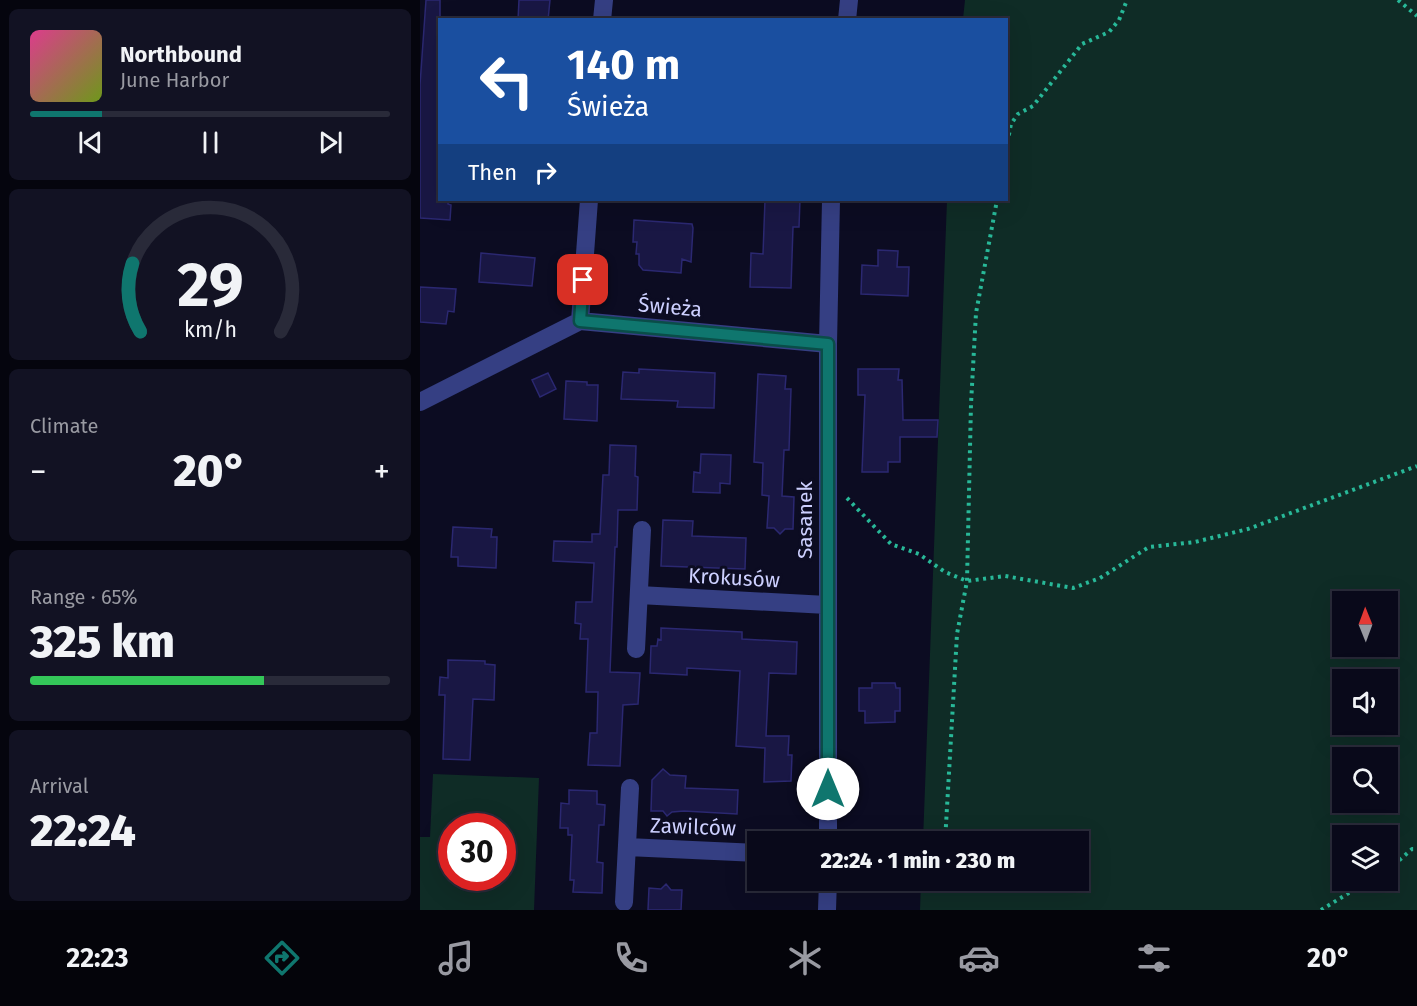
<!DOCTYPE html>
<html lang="en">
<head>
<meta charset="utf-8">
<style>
	:root { --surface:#09091a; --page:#121223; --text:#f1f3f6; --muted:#999aa2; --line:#292a39; --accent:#0f766e }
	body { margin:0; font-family:"Fira Sans",sans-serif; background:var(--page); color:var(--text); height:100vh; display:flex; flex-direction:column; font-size:22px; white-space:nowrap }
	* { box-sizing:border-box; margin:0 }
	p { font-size:20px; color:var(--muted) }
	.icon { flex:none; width:33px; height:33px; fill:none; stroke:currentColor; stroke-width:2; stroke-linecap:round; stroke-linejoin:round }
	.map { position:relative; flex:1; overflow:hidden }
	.panel { display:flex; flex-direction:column; gap:9px; padding:9px; background:#05050e; width:420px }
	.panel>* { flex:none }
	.guide { position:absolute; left:18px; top:18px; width:570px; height:183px; border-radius:0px; box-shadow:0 6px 24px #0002,0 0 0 2px var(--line); background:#1a4fa0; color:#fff; overflow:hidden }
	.needle { width:39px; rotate:359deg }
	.buttons { position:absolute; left:912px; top:591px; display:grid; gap:12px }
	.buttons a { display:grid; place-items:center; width:66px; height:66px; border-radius:0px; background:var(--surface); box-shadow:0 6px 24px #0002,0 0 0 2px var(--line); font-size:30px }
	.speed { position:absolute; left:18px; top:813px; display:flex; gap:12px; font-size:30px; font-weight:700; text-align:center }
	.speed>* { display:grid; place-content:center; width:78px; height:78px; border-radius:50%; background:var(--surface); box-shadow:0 6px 24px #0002,0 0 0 2px var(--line); line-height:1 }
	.speed .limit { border:9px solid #d22; background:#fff; color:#111 }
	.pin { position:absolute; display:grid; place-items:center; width:51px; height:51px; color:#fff; margin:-26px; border-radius:12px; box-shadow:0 3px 9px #0006 }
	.me { position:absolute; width:66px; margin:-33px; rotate:0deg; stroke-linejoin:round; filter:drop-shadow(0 0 4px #0008) }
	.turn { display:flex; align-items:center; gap:21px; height:126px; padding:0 30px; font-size:27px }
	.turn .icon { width:78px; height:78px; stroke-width:2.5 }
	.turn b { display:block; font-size:42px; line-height:51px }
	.then { display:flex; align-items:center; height:57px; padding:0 30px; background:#0003; gap:12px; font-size:22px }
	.big { font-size:45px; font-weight:800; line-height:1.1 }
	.panel .widget { flex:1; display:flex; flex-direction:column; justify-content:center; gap:9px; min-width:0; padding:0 21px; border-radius:9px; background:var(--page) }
	.panel .dial { align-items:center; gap:0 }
	.dial svg { height:156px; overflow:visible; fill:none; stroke:var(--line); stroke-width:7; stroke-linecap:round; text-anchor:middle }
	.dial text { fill:var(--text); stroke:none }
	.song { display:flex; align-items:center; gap:18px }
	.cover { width:72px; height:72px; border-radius:9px; background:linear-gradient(135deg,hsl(330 70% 55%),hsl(80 70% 35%)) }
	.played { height:6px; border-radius:3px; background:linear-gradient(90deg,var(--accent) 20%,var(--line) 20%) }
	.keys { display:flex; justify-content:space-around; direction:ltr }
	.heat { display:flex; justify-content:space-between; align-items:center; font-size:33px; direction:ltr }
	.charge { height:9px; border-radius:4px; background:linear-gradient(90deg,#34c759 65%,var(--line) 0) }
	.trip { position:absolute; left:327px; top:831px; width:342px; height:60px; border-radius:0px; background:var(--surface); box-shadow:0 6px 24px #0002,0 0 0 2px var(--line); font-weight:800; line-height:60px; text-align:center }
	.dock { display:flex; height:96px; justify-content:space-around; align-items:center; background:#04040a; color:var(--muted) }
	.dock .icon { width:42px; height:42px }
	.dock .on { color:var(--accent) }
	.dock b { font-size:27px; color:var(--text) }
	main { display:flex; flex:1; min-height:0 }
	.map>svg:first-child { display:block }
	.green { fill:#0f2c26; fill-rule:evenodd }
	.building { fill:#191744; stroke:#2b2871; stroke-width:1.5 }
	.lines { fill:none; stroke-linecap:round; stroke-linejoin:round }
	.path { stroke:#28b898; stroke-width:4; stroke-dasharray:3 4.5; stroke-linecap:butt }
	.minor { stroke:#353f83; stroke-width:18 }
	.route-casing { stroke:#0a4d48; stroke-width:15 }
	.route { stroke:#0f766e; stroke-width:10 }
	.labels { text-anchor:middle; stroke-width:6; stroke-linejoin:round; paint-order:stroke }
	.street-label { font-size:21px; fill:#cdd0ff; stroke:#0c0c22 }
</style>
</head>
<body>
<main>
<section class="panel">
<div class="widget">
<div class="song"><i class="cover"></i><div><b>Northbound</b><p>June Harbor</p></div></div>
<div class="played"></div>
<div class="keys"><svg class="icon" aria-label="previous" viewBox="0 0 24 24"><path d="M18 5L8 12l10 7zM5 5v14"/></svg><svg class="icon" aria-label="pause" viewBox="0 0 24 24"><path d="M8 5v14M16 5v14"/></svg><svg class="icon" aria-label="next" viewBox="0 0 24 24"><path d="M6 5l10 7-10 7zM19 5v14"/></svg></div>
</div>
<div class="widget dial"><svg viewBox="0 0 100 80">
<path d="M14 69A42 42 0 1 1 86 69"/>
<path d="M14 69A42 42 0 0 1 10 34" stroke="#0f766e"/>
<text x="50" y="56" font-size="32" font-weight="700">29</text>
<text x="50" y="72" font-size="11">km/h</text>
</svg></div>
<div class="widget"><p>Climate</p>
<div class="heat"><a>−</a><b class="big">20°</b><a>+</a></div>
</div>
<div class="widget"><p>Range · 65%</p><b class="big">325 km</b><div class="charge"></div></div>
<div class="widget"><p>Arrival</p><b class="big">22:24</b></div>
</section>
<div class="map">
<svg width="997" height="910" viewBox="0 0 997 910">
	<rect width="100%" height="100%" fill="#0c0c22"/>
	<path class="green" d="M545,0H997V910H500L501,881L658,880V842L503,841L527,200H586V20L543,19ZM922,602H968V646H922ZM922,680H968V724H922ZM922,758H968V802H922ZM922,836H968V880H922Z
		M13,774L119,778L114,910H0V837H10ZM32,826H82V878H32Z"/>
	<path class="building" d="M6,0H20V200H28V204L31,205L30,220L0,218V85Z
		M99,0H130L128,20H98Z
		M345,200H380L379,227H373L371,288L330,287L331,253L343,254Z
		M214,220L272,224L273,228L271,262L262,259L261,273L223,270L219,265V254H216L217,242H213Z
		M458,250L478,251L477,267H489L488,296L441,294L442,265L458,266Z
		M61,253L115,258L112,286L59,282Z
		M0,287L36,289L34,312L28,311L26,324L0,322Z
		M219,369L295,373L294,408L257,407L258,401L201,399L203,372L219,373Z
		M438,369H479L478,380H482L483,420H518L517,437H480V462H468V472H442L445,395H438Z
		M128,373L136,389L120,397L112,380Z
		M338,374L366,376L365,389H371L369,450H364L362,496L374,497L373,529H365L360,534L354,528H347L349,496L342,495L343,463L334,462Z
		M146,381L167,382V385H178L177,421L144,419Z
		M190,445L216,446L215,476L218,477L217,510H198L197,547H195L190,672L220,673L218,704L203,705L200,766L168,765L170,733H177L178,692H166L168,639H160L161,624L155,623L156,602H172L174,563L133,561L134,541L172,542V534H180L183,475H189Z
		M281,454L311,455L310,484L300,483V493L273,492L274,472L280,473Z
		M243,520L273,521L272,536L326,538L325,569L241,566Z
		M33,527L72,529L71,537H77L76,568L38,566V557H31Z
		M241,628L322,632V639L377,642L376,674L349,673L346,736H369L368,755H372L371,781L344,782L345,748L316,746L320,671L267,668V675L230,673L231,646H237L238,639L241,640Z
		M28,660L65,661V664L75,665L74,700L53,699L50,760L23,759L25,695H19L20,677L28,678Z
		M452,683H475L476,688H480V711H475V722L445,723V711H439V688H452Z
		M243,769L250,775L266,776L265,788L318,790L317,814L264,811L252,812L247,816L243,811H231L232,780Z
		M149,790L177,791V804L185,805L184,825H179L177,862L183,863L182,893L153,892L154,880H150L152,835H148V828H140L141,803L149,804Z
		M246,884L251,890H262L261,910H228L229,888L241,889Z"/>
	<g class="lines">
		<path class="path" d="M978,0L997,16
			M586,150L591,124L598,114L613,106L662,44L689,32L699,20L707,0
			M427,498L471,544L499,554L525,572L547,581L585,576L653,588L680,578L729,547L775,542L828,529L997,466
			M525,842L537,634L547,581L551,404L556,313L577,200
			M968,870L992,849H997
			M522,893V880
			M901,910L950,880"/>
		<path class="minor" d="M182,20L184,0
			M427,20L429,0
			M160,321L169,200
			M0,402L160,321L408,344
			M219,595L407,605
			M216,649L222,530
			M408,842V344L411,200
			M207,847L338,853
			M204,902L210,788
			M407,910L408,880"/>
	</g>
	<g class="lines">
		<g class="route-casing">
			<path id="route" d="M163,280L160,321L408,344V789"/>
		</g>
		<use href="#route" class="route"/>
	</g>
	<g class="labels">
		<g class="street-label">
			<text transform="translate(250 307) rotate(5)" y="7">Świeża</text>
			<text transform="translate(385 520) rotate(-90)" y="7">Sasanek</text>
			<text transform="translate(314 578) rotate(3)" y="7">Krokusów</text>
			<text transform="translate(273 827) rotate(2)" y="7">Zawilców</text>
		</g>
	</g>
</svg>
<div class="buttons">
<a><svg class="needle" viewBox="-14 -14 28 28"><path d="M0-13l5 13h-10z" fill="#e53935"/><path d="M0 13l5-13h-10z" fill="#999aa2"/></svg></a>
<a><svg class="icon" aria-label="sound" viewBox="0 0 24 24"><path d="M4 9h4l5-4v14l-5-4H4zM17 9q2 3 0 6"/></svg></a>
<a><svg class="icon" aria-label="search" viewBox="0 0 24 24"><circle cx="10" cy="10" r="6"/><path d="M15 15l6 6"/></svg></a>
<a><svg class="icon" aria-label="layers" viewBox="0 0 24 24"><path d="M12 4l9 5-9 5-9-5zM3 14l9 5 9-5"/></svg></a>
</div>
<div class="speed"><div class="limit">30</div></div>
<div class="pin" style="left:163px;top:280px;background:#d93025"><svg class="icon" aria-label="arrive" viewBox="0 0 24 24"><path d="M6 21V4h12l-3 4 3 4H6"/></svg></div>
<svg class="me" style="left:408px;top:789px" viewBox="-20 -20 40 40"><circle r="19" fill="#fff"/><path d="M0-13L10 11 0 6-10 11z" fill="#0f766e"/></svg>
<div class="trip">22:24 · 1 min · 230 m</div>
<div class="guide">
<div class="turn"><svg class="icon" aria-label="left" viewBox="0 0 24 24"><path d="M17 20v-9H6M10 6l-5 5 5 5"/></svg><div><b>140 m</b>Świeża</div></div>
<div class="then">Then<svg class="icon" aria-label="right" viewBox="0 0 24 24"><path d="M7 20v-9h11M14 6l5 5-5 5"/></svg></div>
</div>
</div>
</main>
<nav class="dock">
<b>22:23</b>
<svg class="icon on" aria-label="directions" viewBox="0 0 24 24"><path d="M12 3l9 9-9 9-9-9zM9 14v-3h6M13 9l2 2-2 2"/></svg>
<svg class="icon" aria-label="music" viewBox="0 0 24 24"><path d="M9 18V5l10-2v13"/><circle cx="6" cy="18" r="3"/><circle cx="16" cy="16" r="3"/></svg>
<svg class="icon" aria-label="phone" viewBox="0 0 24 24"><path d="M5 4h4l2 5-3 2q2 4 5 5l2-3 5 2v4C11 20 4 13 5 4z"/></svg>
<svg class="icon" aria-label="climate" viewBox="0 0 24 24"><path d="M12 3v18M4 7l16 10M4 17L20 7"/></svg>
<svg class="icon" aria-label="car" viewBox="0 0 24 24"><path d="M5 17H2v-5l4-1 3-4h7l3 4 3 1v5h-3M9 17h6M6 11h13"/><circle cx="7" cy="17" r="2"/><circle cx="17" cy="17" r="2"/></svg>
<svg class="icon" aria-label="filters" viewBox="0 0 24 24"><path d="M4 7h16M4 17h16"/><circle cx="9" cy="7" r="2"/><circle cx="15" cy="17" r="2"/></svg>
<b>20°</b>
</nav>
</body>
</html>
